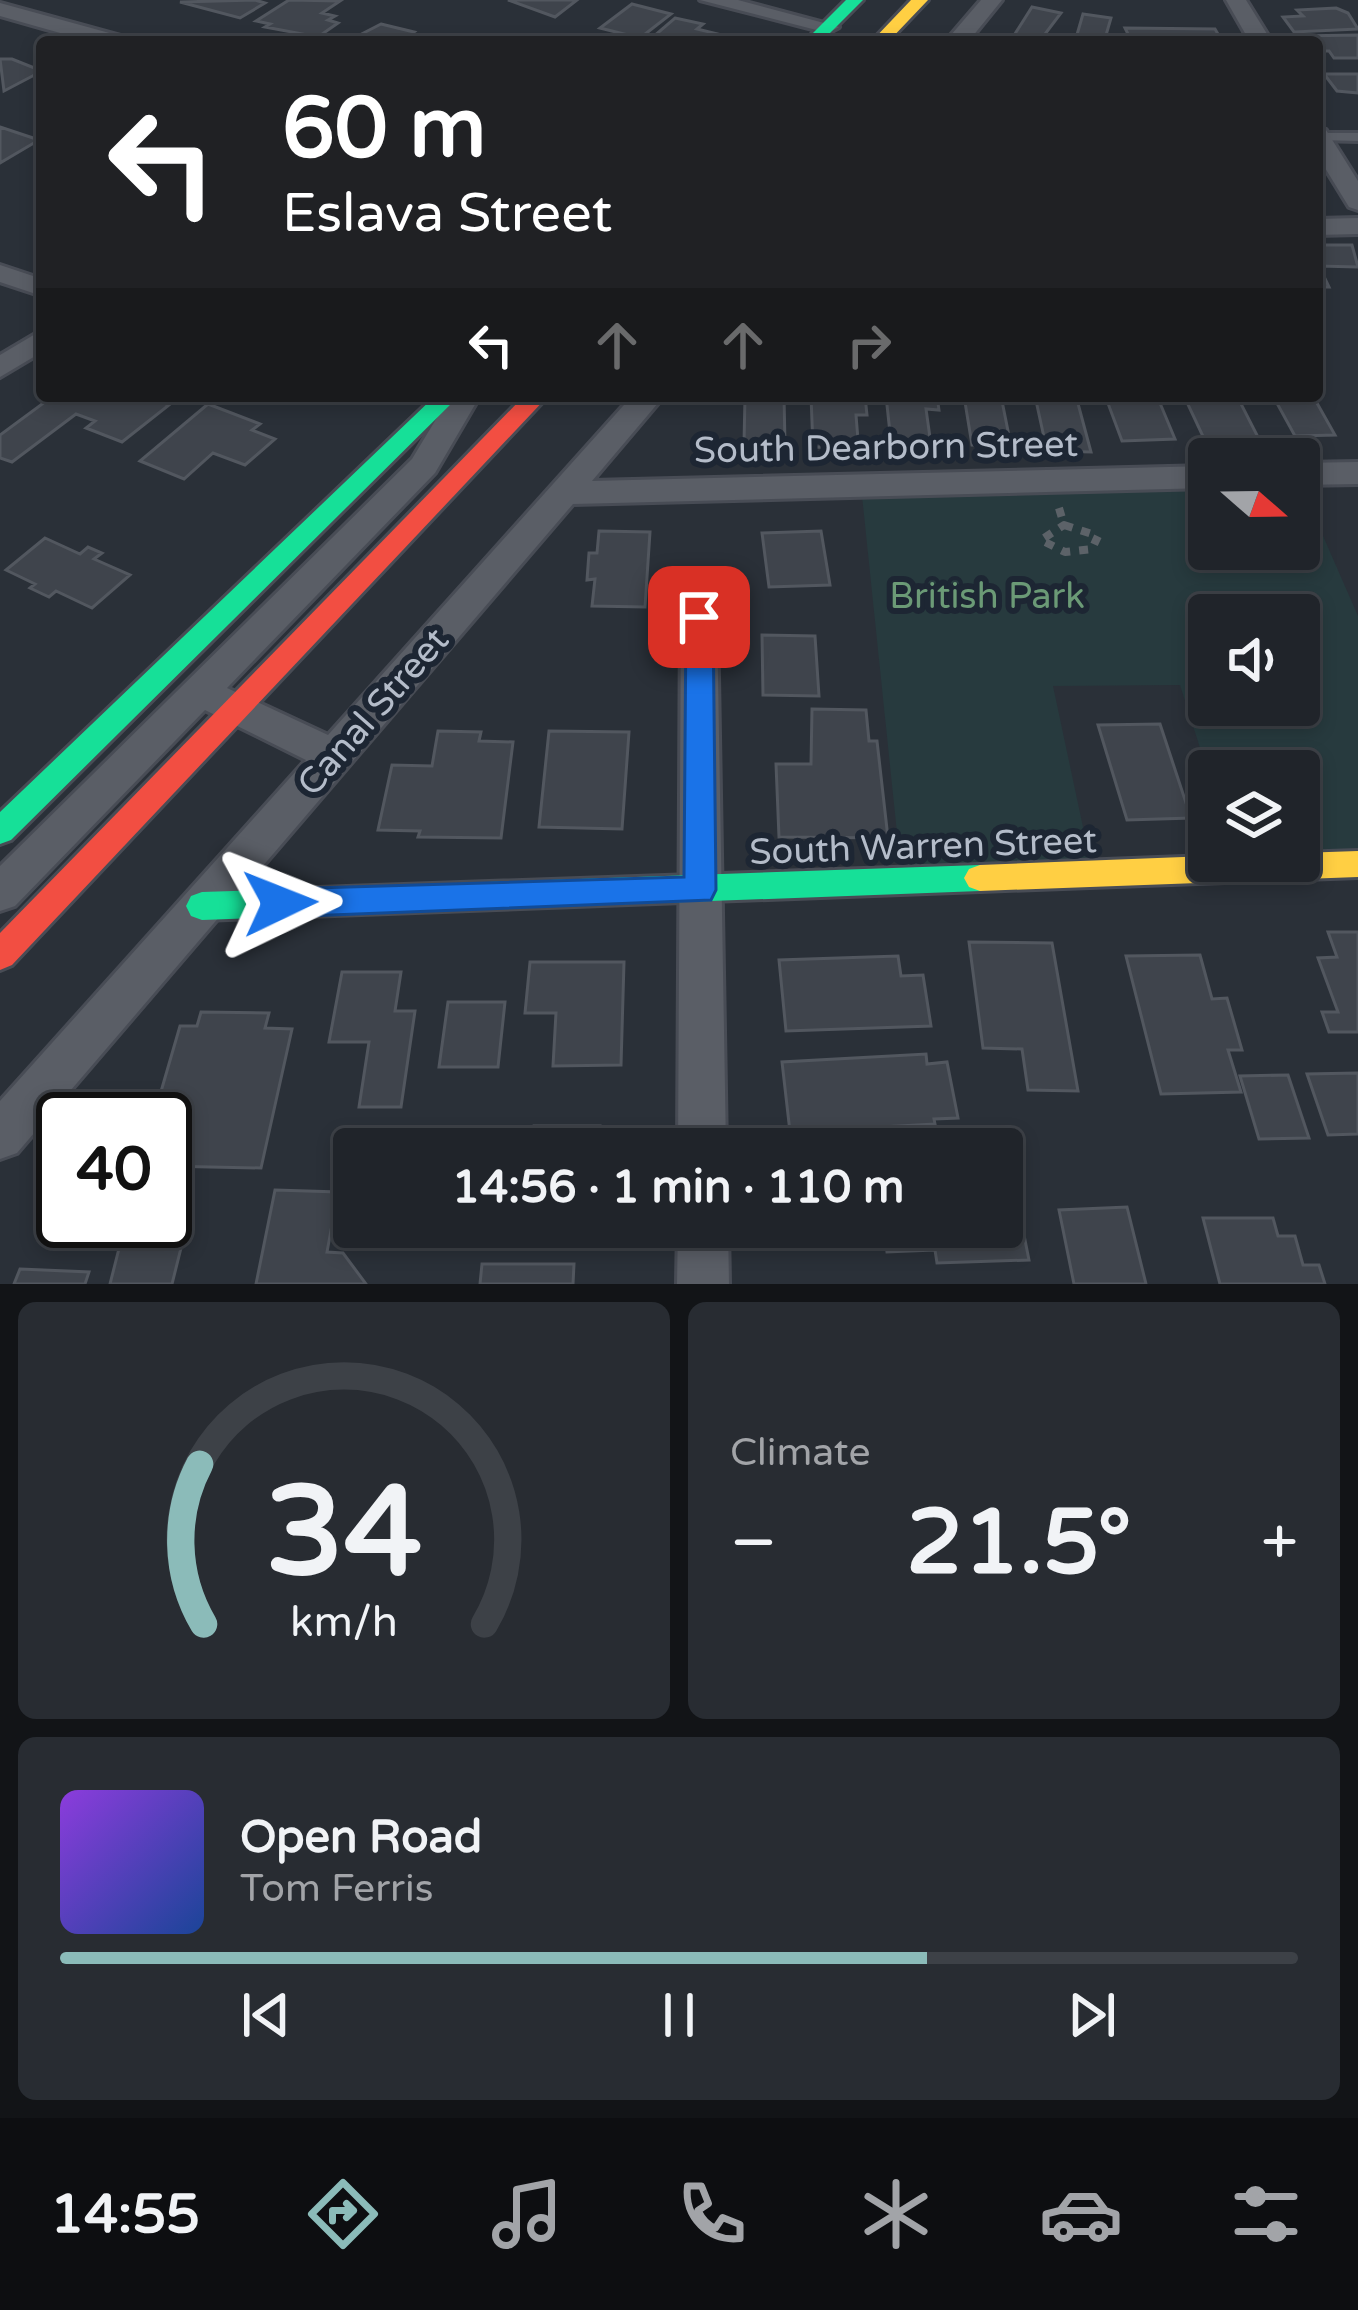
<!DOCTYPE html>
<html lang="en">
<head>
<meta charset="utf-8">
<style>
	:root { --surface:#20242a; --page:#282c32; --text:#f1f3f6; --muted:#a2a4a8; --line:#3d4147; --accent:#8bbbb9 }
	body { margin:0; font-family:"Varela Round",sans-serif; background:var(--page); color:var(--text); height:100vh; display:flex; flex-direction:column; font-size:45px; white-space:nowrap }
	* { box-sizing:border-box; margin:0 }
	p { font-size:39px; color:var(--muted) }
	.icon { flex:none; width:66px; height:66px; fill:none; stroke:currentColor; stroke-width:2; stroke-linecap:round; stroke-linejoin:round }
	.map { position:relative; height:1284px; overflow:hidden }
	.drawer { display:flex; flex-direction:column; gap:18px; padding:18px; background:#121417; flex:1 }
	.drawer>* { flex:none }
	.hud { position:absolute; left:36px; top:36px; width:1287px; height:366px; border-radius:12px; box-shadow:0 6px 18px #0003,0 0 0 3px var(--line); background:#202124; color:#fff; overflow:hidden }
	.needle { width:78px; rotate:110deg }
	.buttons { position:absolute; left:1188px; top:438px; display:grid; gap:24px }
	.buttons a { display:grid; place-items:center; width:132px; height:132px; border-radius:12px; background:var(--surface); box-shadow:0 6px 18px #0003,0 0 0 3px var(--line); font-size:60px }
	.speed { position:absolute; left:36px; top:1092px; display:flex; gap:24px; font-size:60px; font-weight:700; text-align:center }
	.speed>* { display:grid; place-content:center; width:156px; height:156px; border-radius:50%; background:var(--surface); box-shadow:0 6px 18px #0003,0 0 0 3px var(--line); line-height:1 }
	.speed .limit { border:6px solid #111; border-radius:18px; background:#fff; color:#111 }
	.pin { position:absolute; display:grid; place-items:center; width:102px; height:102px; color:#fff; margin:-51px; border-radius:24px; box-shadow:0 6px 18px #0006 }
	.me { position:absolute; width:132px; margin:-66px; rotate:88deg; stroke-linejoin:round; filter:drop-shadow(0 0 9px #0008) }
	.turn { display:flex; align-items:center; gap:42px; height:252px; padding:0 48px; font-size:54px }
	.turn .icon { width:156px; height:156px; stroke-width:2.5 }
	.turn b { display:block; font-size:84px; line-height:102px }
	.lanes { display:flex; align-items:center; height:114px; padding:0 48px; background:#0003; justify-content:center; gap:60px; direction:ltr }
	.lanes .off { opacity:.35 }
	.big { font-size:90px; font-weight:800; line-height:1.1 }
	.drawer .card { flex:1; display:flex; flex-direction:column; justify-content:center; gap:18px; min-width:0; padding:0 42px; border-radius:18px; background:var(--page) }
	.drawer .dial { align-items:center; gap:0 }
	.dial svg { height:312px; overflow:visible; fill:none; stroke:var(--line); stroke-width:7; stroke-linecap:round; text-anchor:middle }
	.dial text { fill:var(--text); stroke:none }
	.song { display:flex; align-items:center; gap:36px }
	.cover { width:144px; height:144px; border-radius:18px; background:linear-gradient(135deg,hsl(270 70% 55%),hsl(220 70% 35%)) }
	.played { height:12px; border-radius:6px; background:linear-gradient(90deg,var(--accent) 70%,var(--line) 70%) }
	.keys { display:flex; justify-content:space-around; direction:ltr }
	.heat { display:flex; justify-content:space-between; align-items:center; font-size:66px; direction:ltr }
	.drawer .tiles { flex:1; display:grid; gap:18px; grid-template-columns:1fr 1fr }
	.card:last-child { grid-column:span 2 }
	.trip { position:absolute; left:333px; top:1128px; width:690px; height:120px; border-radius:12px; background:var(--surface); box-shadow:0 6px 18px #0003,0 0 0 3px var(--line); font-weight:800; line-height:120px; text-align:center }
	.dock { display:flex; height:192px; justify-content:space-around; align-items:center; background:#0d0e11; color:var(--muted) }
	.dock .icon { width:84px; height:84px }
	.dock .current { color:var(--accent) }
	.dock b { font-size:54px; color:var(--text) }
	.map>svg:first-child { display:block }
	.green { fill:#273a3e; fill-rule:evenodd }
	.building { fill:#3f444c; stroke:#52575f; stroke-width:3 }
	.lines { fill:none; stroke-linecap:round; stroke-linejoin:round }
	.lane-casing { stroke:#484c55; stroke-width:6 }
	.street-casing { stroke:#484c55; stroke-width:6 }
	.fast-casing { stroke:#484c55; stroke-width:6 }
	.slow-casing { stroke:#484c55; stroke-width:6 }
	.jam-casing { stroke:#484c55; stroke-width:6 }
	.path { stroke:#5c6268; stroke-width:8; stroke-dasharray:9 9; stroke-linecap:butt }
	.lane { fill:#5a5e66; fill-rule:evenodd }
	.street { fill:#5a5e66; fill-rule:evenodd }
	.fast { fill:#16e098; fill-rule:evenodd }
	.slow { fill:#ffcf43; fill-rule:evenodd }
	.jam { fill:#f24e42; fill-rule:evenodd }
	.route { fill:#1a73e8; stroke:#114b97; stroke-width:3 }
	.labels { text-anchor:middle; stroke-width:12; stroke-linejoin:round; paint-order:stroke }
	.street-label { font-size:36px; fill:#b4bcc9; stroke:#1d2633 }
	.park-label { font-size:36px; fill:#6b9a76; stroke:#1d2633 }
</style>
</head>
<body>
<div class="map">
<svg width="1358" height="1284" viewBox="0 0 1358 1284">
	<rect width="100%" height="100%" fill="#2a3038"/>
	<path class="green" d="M1209,477V549H1299V481L1358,616V864L1299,861V771H1209V776L1180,685L1053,686L1093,874L902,881L861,486ZM1209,615H1299V705H1209Z"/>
	<path class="building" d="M255,0L265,3L240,18L180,2Z
		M289,0L340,1L322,13L335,16L328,20L338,23L318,37L265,27L270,24L256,21Z
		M508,0H577L555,17Z
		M632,4L671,14L640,38L600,28Z
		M1032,7L1061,13L1039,42L1013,37Z
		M1336,8L1348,13L1358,29L1294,32L1283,17L1303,16L1297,10Z
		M1083,14L1111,18L1104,42L1076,38Z
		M675,18L703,24L697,29L730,37L724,42H647Z
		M381,24L414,32L407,37L421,41L346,42Z
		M1125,28L1215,29L1222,41L1132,42Z
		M1358,35V58H1334L1329,51H1317V42H1303L1299,36Z
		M0,59H12L42,71L4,91Z
		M1324,74H1358V93L1337,91Z
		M0,127L39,140L0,163Z
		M1317,245H1352L1358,267L1319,266L1329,287H1317Z
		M53,396H145L169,405L122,442L86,428L95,421L76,414L12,462L0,458V435Z
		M745,396H784L785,445L744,444Z
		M811,396H865L867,415H856L858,440H847L848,448L813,447Z
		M886,396H937L939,410L926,409L932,452L900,451L899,442H891Z
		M964,396H1001L1011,446L972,445Z
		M1035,396H1076L1091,452L1047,451Z
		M1117,396H1157L1175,439L1122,441L1106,398Z
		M1184,396H1237L1261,443L1207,445Z
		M1273,396H1313L1335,435L1295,436Z
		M208,404L260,424L252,430L275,439L245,465L213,453L184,479L140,461Z
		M599,531L650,532L645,607L592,606L595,579L587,580L589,553H597Z
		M821,531L830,585L769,587L762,533Z
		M45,538L80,554L88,547L102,553L94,559L130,575L92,608L56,591L49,597L30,588L35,584L6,570Z
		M762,635L815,636L819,696L763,695Z
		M812,709L866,710L869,741H877L888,838L779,837L776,764H811Z
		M1160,724L1191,818L1127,820L1098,725Z
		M438,731L481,732L479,741L513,742L501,838L418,837L420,831L378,830L392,765L432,766Z
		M549,731L629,732L622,829L539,827Z
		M1328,932H1358V1032H1329L1322,1012H1338L1318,958L1337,957Z
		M969,942L1052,943L1078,1091L1028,1090L1022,1049L983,1048Z
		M1200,955L1212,999L1227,998L1242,1050H1228L1241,1092L1161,1094L1126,956Z
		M898,956L901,976L923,975L931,1026L786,1031L779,960Z
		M530,962H624L621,1065L553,1066L556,1013H525Z
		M342,972H401L395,1011H415L401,1107H359L369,1042H329Z
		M448,1002H505L498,1067H439Z
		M201,1012L269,1013L265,1028L292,1029L261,1168L165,1166V1119H153L180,1026H197Z
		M926,1054L927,1064L947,1062L958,1118L934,1119L935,1124L790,1132L782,1062Z
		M1358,1073V1134L1328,1135L1307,1074Z
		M1288,1075L1309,1138L1259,1139L1240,1076Z
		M534,1126H600L599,1149H532Z
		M275,1190L338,1192L327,1252L343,1253L366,1284H256Z
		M1002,1195H1016L1029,1260L937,1263L935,1250L887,1252L885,1234L806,1237L805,1227H1002Z
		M165,1203L192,1204L172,1284H110L126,1221H165Z
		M1127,1207L1146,1284H1074L1059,1210Z
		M1203,1218H1273L1278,1236H1295L1303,1265H1319L1325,1284H1220Z
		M464,1227H608L607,1244L462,1245Z
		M482,1264H574L573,1284H480Z
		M20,1269L89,1272L85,1284H14Z"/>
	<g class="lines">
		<g class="lane-casing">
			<path id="lane" d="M1317,133H1358V141L1318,140Z"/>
		</g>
		<g class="street-casing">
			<path id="street" d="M700,0H738L839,27L828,33Z
				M981,0H1002L968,42H945Z
				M1226,0H1246L1272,42H1250Z
				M0,3L124,37L127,42H92L0,16Z
				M1317,128L1326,130L1358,181V210L1349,207L1317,155Z
				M1358,218V234L1317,235V219Z
				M0,265L42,279V296L0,282Z
				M42,330V352L0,377V355Z
				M450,396H480L435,473L227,688L328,735L632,396H664L592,481L1209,466V488L573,504L17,1153L0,1159V1101L306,760L205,710L15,906L0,911V866L412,459Z
				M1358,462V484L1299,485V463Z
				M699,604L712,608L717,617L726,1149H678L681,617L686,608Z
				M678,1227H728L729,1284H677Z"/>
		</g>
		<g class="fast-casing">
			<path id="fast" d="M846,0H863L821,42H804Z
				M435,396H459L11,840L0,844V812Z
				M980,865L991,869L996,878L991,887L980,891L202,920L191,916L186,906L191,896L202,892Z"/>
		</g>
		<g class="slow-casing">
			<path id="slow" d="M911,0H928L888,42H871Z
				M1358,851V877L980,891L969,887L964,878L969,869L980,865L1209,856V861H1299V853Z"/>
		</g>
		<g class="jam-casing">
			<path id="jam" d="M524,396H548L12,965L0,970V933Z"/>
		</g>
		<path class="path" d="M1059,508L1064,525
			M1064,525L1098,536L1092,549L1065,552L1041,540Z"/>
		<use href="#lane" class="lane"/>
		<use href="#street" class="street"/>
		<use href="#fast" class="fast"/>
		<use href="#slow" class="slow"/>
		<use href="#jam" class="jam"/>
	</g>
	<path class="route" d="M699,608L713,617L716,890L711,900L280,917L269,913L264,903L269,893L280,889L684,877L686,617Z"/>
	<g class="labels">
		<g class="street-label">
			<text transform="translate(886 446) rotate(-1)" y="13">South Dearborn Street</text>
			<text transform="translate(372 711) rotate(-49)" y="13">Canal Street</text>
			<text transform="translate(923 845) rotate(-2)" y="13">South Warren Street</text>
		</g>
		<g class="park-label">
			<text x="987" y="608">British Park</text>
		</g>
	</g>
</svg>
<div class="buttons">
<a><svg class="needle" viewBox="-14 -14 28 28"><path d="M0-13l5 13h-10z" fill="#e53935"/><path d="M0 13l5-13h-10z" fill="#a2a4a8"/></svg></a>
<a><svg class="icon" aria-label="sound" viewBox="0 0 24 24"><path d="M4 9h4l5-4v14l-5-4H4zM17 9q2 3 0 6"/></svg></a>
<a><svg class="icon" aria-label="layers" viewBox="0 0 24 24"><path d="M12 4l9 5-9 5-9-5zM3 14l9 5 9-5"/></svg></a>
</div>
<div class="speed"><div class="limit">40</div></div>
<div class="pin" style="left:699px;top:617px;background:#d93025"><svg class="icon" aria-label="arrive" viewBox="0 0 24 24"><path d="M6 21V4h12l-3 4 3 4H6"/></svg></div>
<svg class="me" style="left:280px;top:903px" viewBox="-20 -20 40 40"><path d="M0-17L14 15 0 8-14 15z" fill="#1a73e8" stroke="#fff" stroke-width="4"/></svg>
<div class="trip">14:56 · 1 min · 110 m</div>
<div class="hud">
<div class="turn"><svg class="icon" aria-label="left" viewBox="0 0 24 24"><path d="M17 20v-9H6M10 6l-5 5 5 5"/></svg><div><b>60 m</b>Eslava Street</div></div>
<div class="lanes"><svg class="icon" aria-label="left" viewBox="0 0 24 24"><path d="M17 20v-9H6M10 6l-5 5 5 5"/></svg><svg class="icon off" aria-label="ahead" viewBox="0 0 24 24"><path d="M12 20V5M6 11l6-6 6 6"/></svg><svg class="icon off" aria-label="ahead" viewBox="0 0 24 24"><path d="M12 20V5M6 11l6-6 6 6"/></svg><svg class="icon off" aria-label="right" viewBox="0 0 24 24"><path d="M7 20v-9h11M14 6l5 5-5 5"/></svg></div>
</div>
</div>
<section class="drawer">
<div class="tiles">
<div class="card dial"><svg viewBox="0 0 100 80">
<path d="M14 69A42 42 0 1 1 86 69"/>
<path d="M14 69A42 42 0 0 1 13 28" stroke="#8bbbb9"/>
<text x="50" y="56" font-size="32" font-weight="700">34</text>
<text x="50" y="72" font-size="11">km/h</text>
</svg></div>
<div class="card"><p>Climate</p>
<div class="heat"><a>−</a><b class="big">21.5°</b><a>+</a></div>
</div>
<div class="card">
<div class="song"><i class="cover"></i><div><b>Open Road</b><p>Tom Ferris</p></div></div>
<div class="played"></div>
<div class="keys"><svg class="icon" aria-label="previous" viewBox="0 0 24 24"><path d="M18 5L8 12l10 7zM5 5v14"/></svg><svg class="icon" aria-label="pause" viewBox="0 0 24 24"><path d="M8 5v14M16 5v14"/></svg><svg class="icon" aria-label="next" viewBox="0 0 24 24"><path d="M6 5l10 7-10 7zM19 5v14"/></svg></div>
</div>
</div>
</section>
<nav class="dock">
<b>14:55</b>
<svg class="icon current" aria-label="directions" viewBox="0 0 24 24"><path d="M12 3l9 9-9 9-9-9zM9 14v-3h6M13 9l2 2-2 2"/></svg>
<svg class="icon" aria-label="music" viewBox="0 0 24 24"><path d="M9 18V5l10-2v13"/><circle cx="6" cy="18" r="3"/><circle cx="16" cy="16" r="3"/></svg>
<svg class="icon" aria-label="phone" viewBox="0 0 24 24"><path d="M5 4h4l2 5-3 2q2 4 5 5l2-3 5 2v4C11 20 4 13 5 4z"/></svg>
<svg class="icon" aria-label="climate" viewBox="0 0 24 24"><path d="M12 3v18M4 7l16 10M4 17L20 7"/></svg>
<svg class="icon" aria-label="car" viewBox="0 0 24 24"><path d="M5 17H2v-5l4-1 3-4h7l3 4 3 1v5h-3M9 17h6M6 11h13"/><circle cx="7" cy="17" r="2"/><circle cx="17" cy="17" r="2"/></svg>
<svg class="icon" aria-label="filters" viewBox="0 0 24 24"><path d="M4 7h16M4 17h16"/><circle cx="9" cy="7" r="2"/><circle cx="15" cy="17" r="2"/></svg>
</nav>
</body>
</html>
